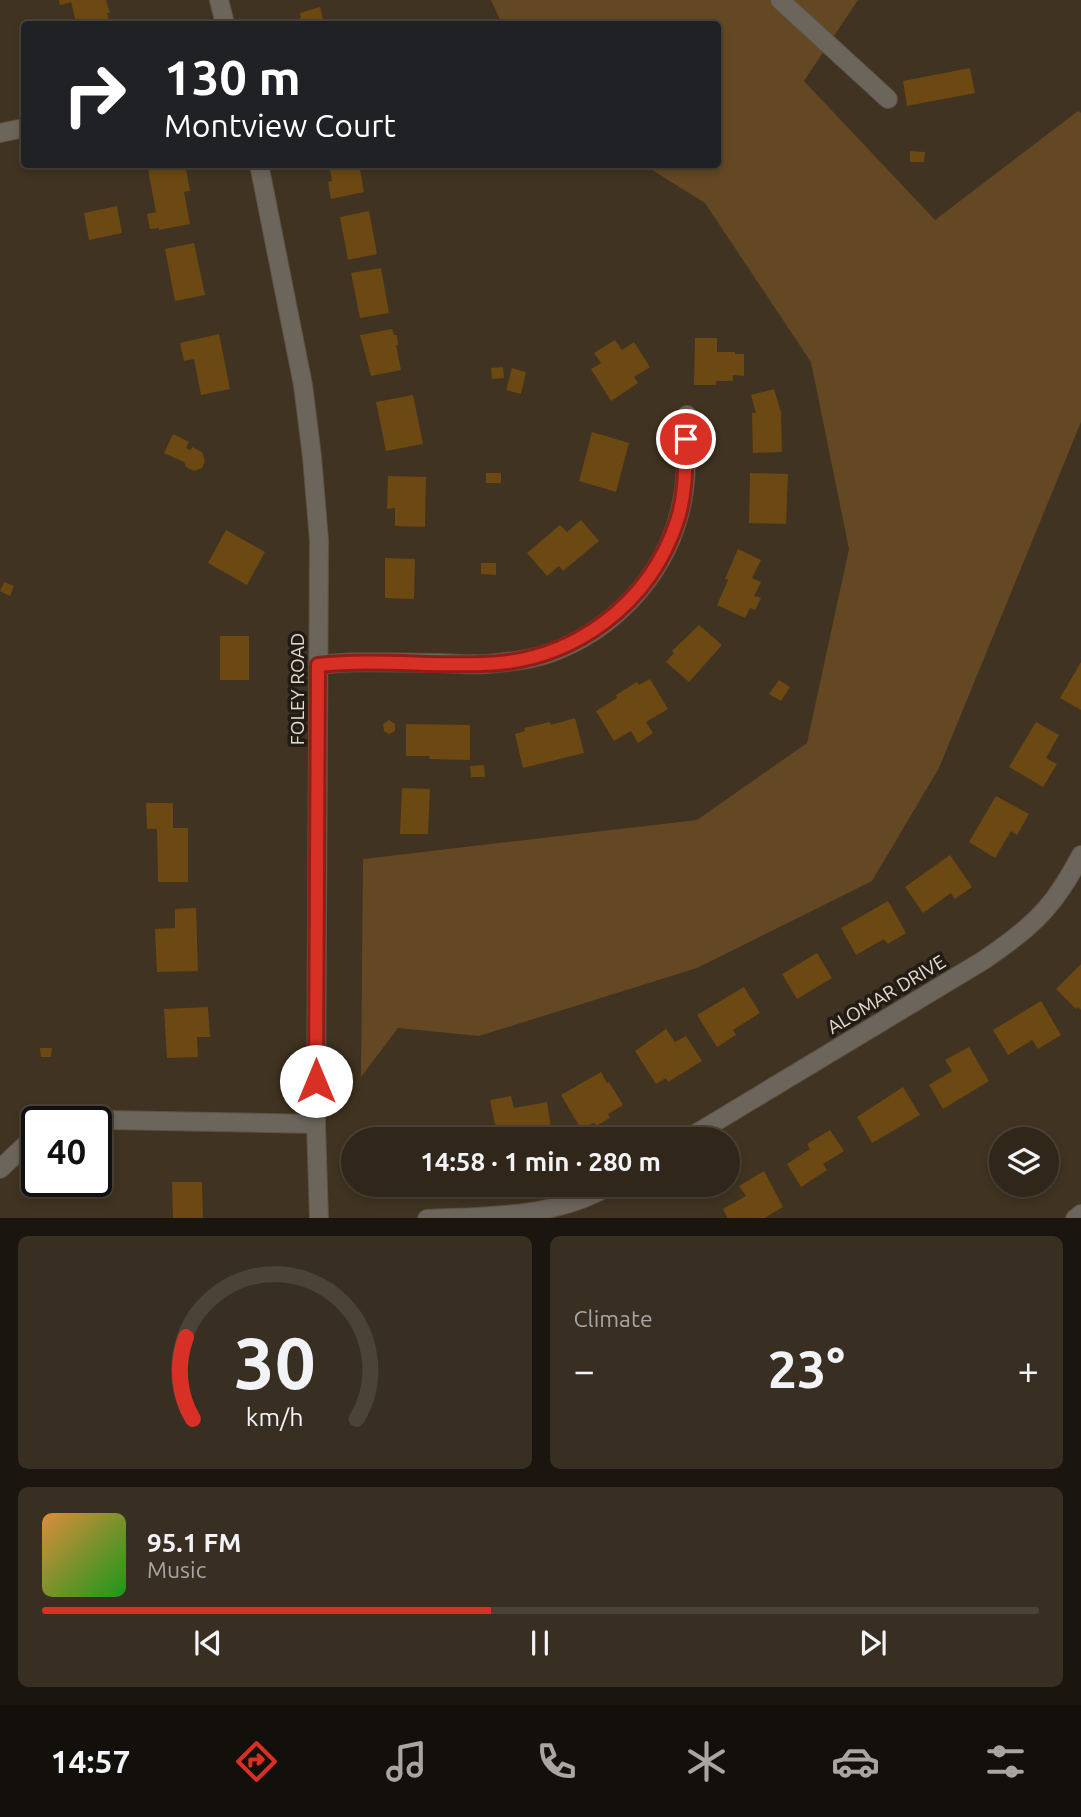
<!DOCTYPE html>
<html lang="en">
<head>
<meta charset="utf-8">
<style>
	:root { --surface:#302619; --page:#382e22; --text:#f1f3f6; --muted:#a8a5a2; --line:#4b4338; --accent:#d93025 }
	body { margin:0; font-family:Ubuntu,sans-serif; background:var(--page); color:var(--text); height:100vh; display:flex; flex-direction:column; font-size:26px; white-space:nowrap }
	* { box-sizing:border-box; margin:0 }
	p { font-size:23px; color:var(--muted) }
	.icon { flex:none; width:38px; height:38px; fill:none; stroke:currentColor; stroke-width:2; stroke-linecap:round; stroke-linejoin:round }
	.map { position:relative; height:1218px; overflow:hidden }
	.panel { display:flex; flex-direction:column; gap:18px; padding:18px; background:#1a150e; flex:1 }
	.panel>* { flex:none }
	.banner { position:absolute; left:21px; top:21px; width:700px; height:147px; border-radius:7px; box-shadow:0 4px 10px #0003,0 0 0 2px var(--line); background:#202124; color:#fff; overflow:hidden }
	.fabs { position:absolute; left:989px; top:1127px; display:grid; gap:14px }
	.fabs a { display:grid; place-items:center; width:70px; height:70px; border-radius:50%; background:var(--surface); box-shadow:0 4px 10px #0003,0 0 0 2px var(--line); font-size:35px }
	.speed { position:absolute; left:21px; top:1106px; display:flex; gap:14px; font-size:35px; font-weight:700; text-align:center }
	.speed>* { display:grid; place-content:center; width:91px; height:91px; border-radius:50%; background:var(--surface); box-shadow:0 4px 10px #0003,0 0 0 2px var(--line); line-height:1 }
	.speed .limit { border:4px solid #111; border-radius:10px; background:#fff; color:#111 }
	.pin { position:absolute; display:grid; place-items:center; width:60px; height:60px; color:#fff; margin:-30px; border:4px solid #fff; border-radius:50%; box-shadow:0 2px 7px #0007 }
	.me { position:absolute; width:77px; margin:-38px; rotate:0deg; stroke-linejoin:round; filter:drop-shadow(0 0 5px #0008) }
	.turn { display:flex; align-items:center; gap:24px; height:147px; padding:0 28px; font-size:32px }
	.turn .icon { width:91px; height:91px; stroke-width:2.5 }
	.turn b { display:block; font-size:49px; line-height:60px }
	.big { font-size:52px; font-weight:600; line-height:1.1 }
	.panel .tile { flex:1; display:flex; flex-direction:column; justify-content:center; gap:10px; min-width:0; padding:0 24px; border-radius:10px; background:var(--page) }
	.panel .dial { align-items:center; gap:0 }
	.dial svg { height:182px; overflow:visible; fill:none; stroke:var(--line); stroke-width:7; stroke-linecap:round; text-anchor:middle }
	.dial text { fill:var(--text); stroke:none }
	.song { display:flex; align-items:center; gap:21px }
	.cover { width:84px; height:84px; border-radius:10px; background:linear-gradient(135deg,hsl(30 70% 55%),hsl(120 70% 35%)) }
	.played { height:7px; border-radius:4px; background:linear-gradient(90deg,var(--accent) 45%,var(--line) 45%) }
	.keys { display:flex; justify-content:space-around; direction:ltr }
	.heat { display:flex; justify-content:space-between; align-items:center; font-size:38px; direction:ltr }
	.panel .tiles { flex:1; display:grid; gap:18px; grid-template-columns:1fr 1fr }
	.tile:last-child { grid-column:span 2 }
	.trip { position:absolute; left:341px; top:1127px; width:399px; height:70px; border-radius:35px; background:var(--surface); box-shadow:0 4px 10px #0003,0 0 0 2px var(--line); font-weight:600; line-height:70px; text-align:center }
	.tab-bar { display:flex; height:112px; justify-content:space-around; align-items:center; background:#130f0a; color:var(--muted) }
	.tab-bar .icon { width:49px; height:49px }
	.tab-bar .active { color:var(--accent) }
	.tab-bar b { font-size:32px; color:var(--text) }
	.map>svg:first-child { display:block }
	.green { fill:#634823 }
	.building { fill:#6c4812 }
	.lines { fill:none; stroke-linecap:round; stroke-linejoin:round }
	.minor-casing { stroke:#5e5241; stroke-width:20 }
	.minor { stroke:#6c655c; stroke-width:18 }
	.route-casing { stroke:#8d1f18; stroke-width:18 }
	.route { stroke:#d93025; stroke-width:12 }
	.labels { text-anchor:middle; stroke-width:7; stroke-linejoin:round; paint-order:stroke }
	.street-label { font-size:19px; fill:#e5ddd2; stroke:#221c14 }
</style>
</head>
<body>
<div class="map">
<svg width="1081" height="1219" viewBox="0 0 1081 1219">
	<rect width="100%" height="100%" fill="#403321"/>
	<path class="green" d="M491,0H858L804,81L935,220L1078,111L1081,113V422L939,768L872,881L697,968L479,1036L398,1028L361,1077L363,859L697,820L807,743L849,549L811,362L705,203L644,165L718,164V24H502Z"/>
	<path class="building" d="M59,0H106L110,13H107L110,24H79L78,21L76,22L71,2L60,5Z
		M320,7L324,24H298L297,19L301,18L300,13Z
		M970,68L975,93L907,106L903,81Z
		M910,151L925,152L924,162H910Z
		M147,164H185L190,191L184,192L190,224L159,230V228L150,229L147,214L156,212Z
		M329,164H359L364,192L331,199L328,182L332,181Z
		M396,164H410V167L397,169Z
		M117,206L122,233L89,240L84,213Z
		M369,211L377,254L348,260L340,217Z
		M194,243L205,295L175,301L165,249Z
		M381,268L389,313L360,318L351,273Z
		M392,329L394,335H397L398,345H396L401,370L371,376L360,335Z
		M219,334L230,389L201,395L194,359L184,361L180,343Z
		M695,338H717V352H735V354H744V376L733,375V381H716V385H694Z
		M615,340L622,350L634,342L650,367L634,377L638,383L611,401L591,369L601,363L594,353Z
		M503,367L504,378L492,379L491,368Z
		M512,368L526,372L521,394L506,390Z
		M774,389L781,412L782,452L753,453L752,413H756L751,395Z
		M413,395L423,444L386,451L376,402Z
		M592,432L629,443L616,492L579,481Z
		M173,434L189,442L186,448L191,450L192,447L202,452L205,461L202,468L194,471L186,467L184,462L164,453Z
		M486,473H501V483H486Z
		M750,473L788,474L786,524L749,523Z
		M388,476L426,477L425,527L395,526V508L387,509Z
		M581,520L599,541L563,571L559,566L547,576L527,553L560,525L567,532Z
		M226,530L265,552L247,585L208,563Z
		M738,549L761,560L752,578L761,582L754,596L761,598L755,610L750,608L745,618L717,605L728,580L725,579Z
		M385,558L415,559L414,599L385,598Z
		M481,563H496V575L481,574Z
		M4,582L14,586L10,596L0,591Z
		M699,625L722,645L689,682L666,662L674,653L672,651Z
		M220,636H249V680H220Z
		M1081,662V710L1060,698Z
		M650,679L668,709L646,722L653,733L638,743L631,731L614,741L596,711L617,698L616,695L637,682L639,685Z
		M779,680L790,687L781,701L769,694Z
		M575,718L584,753L523,768L515,734L525,731L524,728L550,722L551,725Z
		M389,720L395,724V731L389,734L384,731L383,724Z
		M1036,722L1059,735L1046,758L1057,764L1043,787L1009,767Z
		M406,724L470,725V760L430,759L429,756H406Z
		M484,765L485,777H471L470,766Z
		M402,788L430,789L428,834H400Z
		M996,796L1029,814L1017,835L1011,831L995,858L969,842Z
		M146,803H173V828H188V882H158L157,829H147Z
		M950,855L972,887L955,899L951,893L923,913L905,887Z
		M888,901L906,933L888,944L884,939L856,955L841,928Z
		M196,908L198,971L157,972L155,929L175,928V909Z
		M817,953L832,978L797,999L782,974Z
		M1081,964V1010L1078,1007L1076,1009L1056,989Z
		M744,987L760,1013L733,1030L736,1035L717,1047L697,1015Z
		M1041,1001L1061,1035L1038,1049L1032,1040L1008,1055L993,1030Z
		M208,1007L210,1037H197L198,1057L167,1058L164,1009Z
		M666,1029L675,1042L686,1036L702,1061L668,1082L666,1078L656,1084L635,1051Z
		M969,1047L989,1081L943,1109L929,1085L952,1071L945,1060Z
		M40,1048H52L51,1057H41Z
		M601,1072L607,1083L609,1082L623,1105L608,1114L610,1118L596,1126L594,1123L581,1129L561,1095Z
		M903,1087L920,1115L872,1143L857,1117Z
		M511,1096L514,1108L547,1102L553,1139H498L490,1100Z
		M472,1125V1139H431V1126Z
		M830,1130L844,1151L823,1164L827,1170L801,1187L787,1164L810,1149L807,1144Z
		M764,1171L783,1207L763,1219H728L723,1209L746,1196L739,1186Z
		M172,1182H202L203,1219H173Z"/>
	<g class="lines">
		<g class="minor-casing">
			<path id="minor" d="M219,0L225,24
				M780,0L888,99
				M0,133L24,128
				M259,164L303,385L312,457L319,540L316,1124L319,1219
				M318,665C358,660 399,663 440,663C455,664 472,665 487,664C508,662 530,660 550,653C611,631 662,579 679,515C688,483 686,448 687,415
				M91,1122L108,1120L316,1124
				M687,1139L984,960C1013,940 1042,919 1061,889C1069,878 1075,866 1081,855
				M0,1169L37,1134
				M427,1219C490,1216 556,1218 611,1185
				M1075,1219L1081,1214"/>
		</g>
		<use href="#minor" class="minor"/>
	</g>
	<g class="lines">
		<g class="route-casing">
			<path id="route" d="M316,1081L318,665C373,659 428,666 483,664C573,662 651,604 678,518C686,492 685,465 686,439"/>
		</g>
		<use href="#route" class="route"/>
	</g>
	<g class="labels">
		<g class="street-label">
			<text transform="translate(297 689) rotate(-90)" y="7">FOLEY ROAD</text>
			<text transform="translate(886 994) rotate(-31)" y="7">ALOMAR DRIVE</text>
		</g>
	</g>
</svg>
<div class="fabs">
<a><svg class="icon" aria-label="layers" viewBox="0 0 24 24"><path d="M12 4l9 5-9 5-9-5zM3 14l9 5 9-5"/></svg></a>
</div>
<div class="speed"><div class="limit">40</div></div>
<div class="pin" style="left:686px;top:439px;background:#d93025"><svg class="icon" aria-label="arrive" viewBox="0 0 24 24"><path d="M6 21V4h12l-3 4 3 4H6"/></svg></div>
<svg class="me" style="left:316px;top:1081px" viewBox="-20 -20 40 40"><circle r="19" fill="#fff"/><path d="M0-13L10 11 0 6-10 11z" fill="#d93025"/></svg>
<div class="trip">14:58 · 1 min · 280 m</div>
<div class="banner">
<div class="turn"><svg class="icon" aria-label="right" viewBox="0 0 24 24"><path d="M7 20v-9h11M14 6l5 5-5 5"/></svg><div><b>130 m</b>Montview Court</div></div>
</div>
</div>
<section class="panel">
<div class="tiles">
<div class="tile dial"><svg viewBox="0 0 100 80">
<path d="M14 69A42 42 0 1 1 86 69"/>
<path d="M14 69A42 42 0 0 1 11 33" stroke="#d93025"/>
<text x="50" y="56" font-size="32" font-weight="700">30</text>
<text x="50" y="72" font-size="11">km/h</text>
</svg></div>
<div class="tile"><p>Climate</p>
<div class="heat"><a>−</a><b class="big">23°</b><a>+</a></div>
</div>
<div class="tile">
<div class="song"><i class="cover"></i><div><b>95.1 FM</b><p>Music</p></div></div>
<div class="played"></div>
<div class="keys"><svg class="icon" aria-label="previous" viewBox="0 0 24 24"><path d="M18 5L8 12l10 7zM5 5v14"/></svg><svg class="icon" aria-label="pause" viewBox="0 0 24 24"><path d="M8 5v14M16 5v14"/></svg><svg class="icon" aria-label="next" viewBox="0 0 24 24"><path d="M6 5l10 7-10 7zM19 5v14"/></svg></div>
</div>
</div>
</section>
<nav class="tab-bar">
<b>14:57</b>
<svg class="icon active" aria-label="directions" viewBox="0 0 24 24"><path d="M12 3l9 9-9 9-9-9zM9 14v-3h6M13 9l2 2-2 2"/></svg>
<svg class="icon" aria-label="music" viewBox="0 0 24 24"><path d="M9 18V5l10-2v13"/><circle cx="6" cy="18" r="3"/><circle cx="16" cy="16" r="3"/></svg>
<svg class="icon" aria-label="phone" viewBox="0 0 24 24"><path d="M5 4h4l2 5-3 2q2 4 5 5l2-3 5 2v4C11 20 4 13 5 4z"/></svg>
<svg class="icon" aria-label="climate" viewBox="0 0 24 24"><path d="M12 3v18M4 7l16 10M4 17L20 7"/></svg>
<svg class="icon" aria-label="car" viewBox="0 0 24 24"><path d="M5 17H2v-5l4-1 3-4h7l3 4 3 1v5h-3M9 17h6M6 11h13"/><circle cx="7" cy="17" r="2"/><circle cx="17" cy="17" r="2"/></svg>
<svg class="icon" aria-label="filters" viewBox="0 0 24 24"><path d="M4 7h16M4 17h16"/><circle cx="9" cy="7" r="2"/><circle cx="15" cy="17" r="2"/></svg>
</nav>
</body>
</html>
